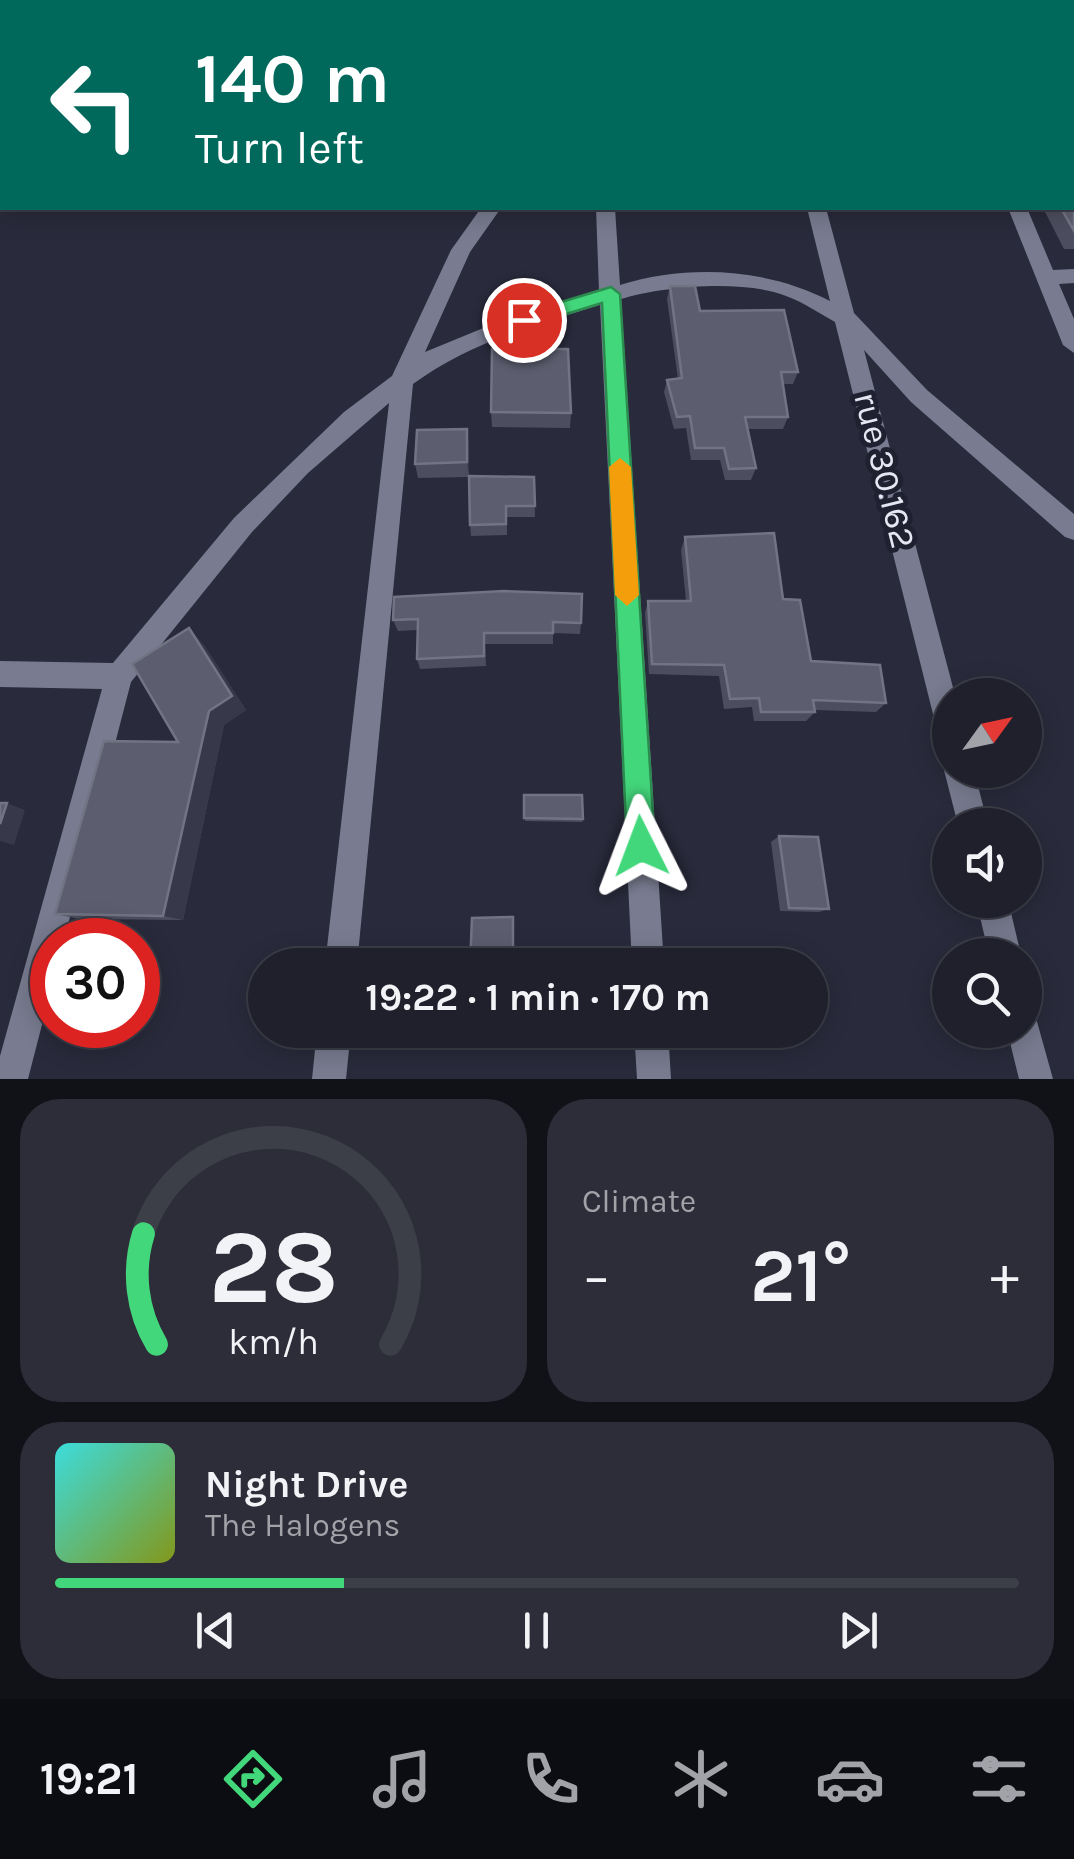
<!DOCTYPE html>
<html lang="en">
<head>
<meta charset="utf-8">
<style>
	:root { --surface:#1f202c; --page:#2c2d38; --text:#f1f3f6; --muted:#a1a3a9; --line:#3c3e48; --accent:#43d77b }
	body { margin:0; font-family:Karla,sans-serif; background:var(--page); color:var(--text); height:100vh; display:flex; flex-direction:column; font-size:38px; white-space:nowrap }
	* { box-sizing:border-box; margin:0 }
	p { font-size:32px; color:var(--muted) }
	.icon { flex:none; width:55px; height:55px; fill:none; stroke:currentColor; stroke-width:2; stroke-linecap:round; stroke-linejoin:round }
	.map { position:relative; height:1079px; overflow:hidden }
	.sheet { display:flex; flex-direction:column; gap:20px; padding:20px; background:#111218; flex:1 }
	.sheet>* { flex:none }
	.guide { position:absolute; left:0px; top:0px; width:1075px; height:210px; box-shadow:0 5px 25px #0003,0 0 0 2px var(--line); background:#00695c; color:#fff; overflow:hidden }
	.needle { width:65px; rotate:57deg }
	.fabs { position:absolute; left:932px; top:678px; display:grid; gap:20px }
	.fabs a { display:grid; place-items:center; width:110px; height:110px; border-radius:50%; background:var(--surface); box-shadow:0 5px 25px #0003,0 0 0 2px var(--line); font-size:50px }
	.speed { position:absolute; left:30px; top:918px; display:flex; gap:20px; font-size:50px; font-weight:700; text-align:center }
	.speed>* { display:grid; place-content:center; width:130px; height:130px; border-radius:50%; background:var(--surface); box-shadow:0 5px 25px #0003,0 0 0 2px var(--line); line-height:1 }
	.speed .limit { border:15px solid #d22; background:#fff; color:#111 }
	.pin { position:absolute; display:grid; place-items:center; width:85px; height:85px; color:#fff; margin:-42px; border:5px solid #fff; border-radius:50%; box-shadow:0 2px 10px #0007 }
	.me { position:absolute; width:110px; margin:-55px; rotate:357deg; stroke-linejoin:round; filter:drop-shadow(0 0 8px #0008) }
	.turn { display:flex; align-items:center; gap:35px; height:210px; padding:0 30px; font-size:45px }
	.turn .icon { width:130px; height:130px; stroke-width:2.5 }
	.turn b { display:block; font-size:70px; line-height:85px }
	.big { font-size:75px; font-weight:700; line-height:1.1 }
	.sheet .tile { flex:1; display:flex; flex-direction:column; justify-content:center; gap:15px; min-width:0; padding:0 35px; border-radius:40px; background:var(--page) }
	.sheet .dial { align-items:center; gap:0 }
	.dial svg { height:260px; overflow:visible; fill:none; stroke:var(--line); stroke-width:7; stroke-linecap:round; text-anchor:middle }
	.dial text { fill:var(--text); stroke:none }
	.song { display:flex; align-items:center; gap:30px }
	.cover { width:120px; height:120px; border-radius:15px; background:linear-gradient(135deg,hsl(180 70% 55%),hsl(70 70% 35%)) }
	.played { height:10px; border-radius:5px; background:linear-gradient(90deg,var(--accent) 30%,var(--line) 30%) }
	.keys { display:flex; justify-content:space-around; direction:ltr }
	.heat { display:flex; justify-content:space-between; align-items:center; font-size:55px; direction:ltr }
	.sheet .tiles { flex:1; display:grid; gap:20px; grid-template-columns:1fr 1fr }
	.tile:last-child { grid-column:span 2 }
	.trip { position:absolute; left:248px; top:948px; width:580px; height:100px; border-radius:50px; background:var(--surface); box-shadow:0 5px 25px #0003,0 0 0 2px var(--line); font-weight:700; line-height:100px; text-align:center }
	.tab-bar { display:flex; height:160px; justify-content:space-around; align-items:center; background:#0c0d12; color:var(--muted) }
	.tab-bar .icon { width:70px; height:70px }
	.tab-bar .selected { color:var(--accent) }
	.tab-bar b { font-size:45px; color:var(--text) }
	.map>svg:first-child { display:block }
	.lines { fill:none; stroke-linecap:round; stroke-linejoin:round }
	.minor { fill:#797c90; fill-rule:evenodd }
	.wall { fill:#4c4e5f }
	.shaded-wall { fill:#37384a }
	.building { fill:#5c5e6f; stroke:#727484; stroke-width:2.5 }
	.route { fill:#43d77b; stroke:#2c8c50; stroke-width:2.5 }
	.slow { fill:#f59e0b }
	.labels { text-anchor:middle; stroke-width:10; stroke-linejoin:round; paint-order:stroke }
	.street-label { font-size:35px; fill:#e6e7f3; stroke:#1f2131 }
</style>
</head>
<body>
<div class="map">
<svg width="1074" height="1079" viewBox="0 0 1074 1079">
	<rect width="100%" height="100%" fill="#292a3b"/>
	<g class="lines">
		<path class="minor" d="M584,0H600V2H585Z
			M752,0H768L769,2H754Z
			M920,0H936L937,2H922Z
			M0,24H2V34H0Z
			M481,208H501L470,252L425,352L498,322L599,291L596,208H615L620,285C688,264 767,268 830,301L807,208H826L854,313L927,390L1074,514V540L1065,537L911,402L864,350L955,695H950V746L940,742L835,322C819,313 803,302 786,296C744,279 663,286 621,299L664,965H632L600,305C535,325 468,343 413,384L357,965H325L389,403L308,473L252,532L131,682L64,940H52V986L28,1079H0V1056L102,689L0,687V661L113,663L234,518L344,412L392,376L451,250Z
			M1008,208H1027L1053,270L1074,269V283L1059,284L1074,319V353L1063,345Z
			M950,759V770H974L988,825H958L944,770Z
			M976,900H1008L1021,955H989Z
			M1025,1013L1036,1018L1053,1079H1019L1007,1030H1025Z
			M317,1030H351L346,1079H312Z
			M634,1030H668L671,1079H637Z"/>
	</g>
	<path class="wall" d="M286,0H327V2H287Z
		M415,0H483V2H416Z
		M543,0H582L581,2L543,1Z
		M602,0H752V2H603Z
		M1074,70V249H1064L1043,208H1072V73Z
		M670,286L700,311L798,372L793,384H783L788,417L783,429H747L756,468L751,480H725L720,460H691L686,428L674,429L664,392L667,380L678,379L667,299Z
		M491,412L571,413L570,428L492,427Z
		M469,444V477L418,478L415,464Z
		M534,477L535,517H507V535L471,536L470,525Z
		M685,537L783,599L811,661L886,703L876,712L815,710V712L806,721H754L752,707L724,709L719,676L649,674L645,613L648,601H686L681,550Z
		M394,597L581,623L580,634L553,633V644H485L486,666L420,669L417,659L418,630L398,631L393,620Z
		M204,645L246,710L224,725L183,920L80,919L55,914L178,742Z
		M524,795L583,819L582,822L525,821Z
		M779,836L829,909L819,912L780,911L771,842Z"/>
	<path class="shaded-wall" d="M467,429L469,444V477L467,462Z
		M189,628L204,645L246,710L224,725L183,920L163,916Z
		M7,803L25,810L14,845L0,841V824Z"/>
	<path class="building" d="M17,0H207L206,2H16Z
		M618,0H752V2H618Z
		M951,0H1074V28H1072V2H952Z
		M1072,81H1074V231L1061,208H1072Z
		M670,286H695L700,311L784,310L798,372H781L788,417H745L756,468L729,469L724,448H695L690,416L677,417L667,380L682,378Z
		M492,349H568L571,413L491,412Z
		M467,429V462L415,464L417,430Z
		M469,476L534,477L535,506H506V524L470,525Z
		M774,533L783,599L800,600L811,661L880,665L886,703L813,700L815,712H761L759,698L730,699L724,665L652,664L648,601H691L685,537Z
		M504,591L582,594L581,623L553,622V633H484V656L417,659L418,619L393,620L394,597Z
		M189,628L232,696L209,711L163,916L55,914L104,741L178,742L132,664Z
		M524,795H582L583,819L524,818Z
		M0,803H7L0,824Z
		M779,836L818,837L829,909L789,908Z
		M513,917V965H470L472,918Z"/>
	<path class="route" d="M611,287L620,294L655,846L651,856L641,860L631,856L627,846L602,303L524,327L515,320L518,315Z"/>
	<path class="slow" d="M620,458L631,467L639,595L627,606L615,595L609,467Z"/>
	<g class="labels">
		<g class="street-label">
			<text transform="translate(885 470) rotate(76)" y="12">rue 30.162</text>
		</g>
	</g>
</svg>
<div class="fabs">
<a><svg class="needle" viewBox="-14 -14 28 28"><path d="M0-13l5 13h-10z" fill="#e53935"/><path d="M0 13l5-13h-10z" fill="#a1a3a9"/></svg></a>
<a><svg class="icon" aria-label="sound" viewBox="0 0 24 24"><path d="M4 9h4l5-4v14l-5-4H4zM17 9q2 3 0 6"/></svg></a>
<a><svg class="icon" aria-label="search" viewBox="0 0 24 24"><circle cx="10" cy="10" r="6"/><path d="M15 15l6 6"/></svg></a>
</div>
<div class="speed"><div class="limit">30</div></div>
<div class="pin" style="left:524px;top:320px;background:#d93025"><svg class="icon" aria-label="arrive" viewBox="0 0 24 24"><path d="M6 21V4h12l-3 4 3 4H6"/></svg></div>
<svg class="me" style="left:641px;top:846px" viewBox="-20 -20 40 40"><path d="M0-17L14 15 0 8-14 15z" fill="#43d77b" stroke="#fff" stroke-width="4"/></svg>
<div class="trip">19:22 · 1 min · 170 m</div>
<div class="guide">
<div class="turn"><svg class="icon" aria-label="left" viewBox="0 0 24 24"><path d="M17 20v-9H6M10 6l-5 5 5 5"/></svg><div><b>140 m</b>Turn left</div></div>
</div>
</div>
<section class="sheet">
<div class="tiles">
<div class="tile dial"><svg viewBox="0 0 100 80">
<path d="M14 69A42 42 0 1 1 86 69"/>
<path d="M14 69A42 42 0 0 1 10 35" stroke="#43d77b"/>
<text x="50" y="56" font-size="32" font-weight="700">28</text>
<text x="50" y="72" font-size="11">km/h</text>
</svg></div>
<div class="tile"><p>Climate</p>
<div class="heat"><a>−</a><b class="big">21°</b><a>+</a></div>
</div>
<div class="tile">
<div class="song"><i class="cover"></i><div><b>Night Drive</b><p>The Halogens</p></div></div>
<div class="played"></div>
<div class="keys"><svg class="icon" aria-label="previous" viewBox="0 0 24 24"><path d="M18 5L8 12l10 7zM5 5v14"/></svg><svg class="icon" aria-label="pause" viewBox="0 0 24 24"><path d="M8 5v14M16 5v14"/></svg><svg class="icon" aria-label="next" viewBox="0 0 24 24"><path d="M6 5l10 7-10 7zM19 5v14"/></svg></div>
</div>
</div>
</section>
<nav class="tab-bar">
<b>19:21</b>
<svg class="icon selected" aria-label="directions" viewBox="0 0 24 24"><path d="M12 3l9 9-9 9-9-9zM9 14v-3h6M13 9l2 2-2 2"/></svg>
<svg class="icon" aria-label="music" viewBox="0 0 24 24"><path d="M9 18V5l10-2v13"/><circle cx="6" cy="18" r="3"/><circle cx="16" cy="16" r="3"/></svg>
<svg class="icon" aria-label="phone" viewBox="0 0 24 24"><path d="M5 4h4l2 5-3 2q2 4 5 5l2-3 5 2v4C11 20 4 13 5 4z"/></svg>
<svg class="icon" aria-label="climate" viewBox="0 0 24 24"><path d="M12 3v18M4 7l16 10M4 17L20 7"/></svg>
<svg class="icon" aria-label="car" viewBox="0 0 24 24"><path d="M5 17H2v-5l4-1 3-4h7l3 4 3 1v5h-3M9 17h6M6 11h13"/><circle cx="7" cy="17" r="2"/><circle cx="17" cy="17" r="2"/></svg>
<svg class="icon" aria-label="filters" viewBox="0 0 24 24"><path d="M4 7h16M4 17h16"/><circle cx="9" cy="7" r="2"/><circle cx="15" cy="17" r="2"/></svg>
</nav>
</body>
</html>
